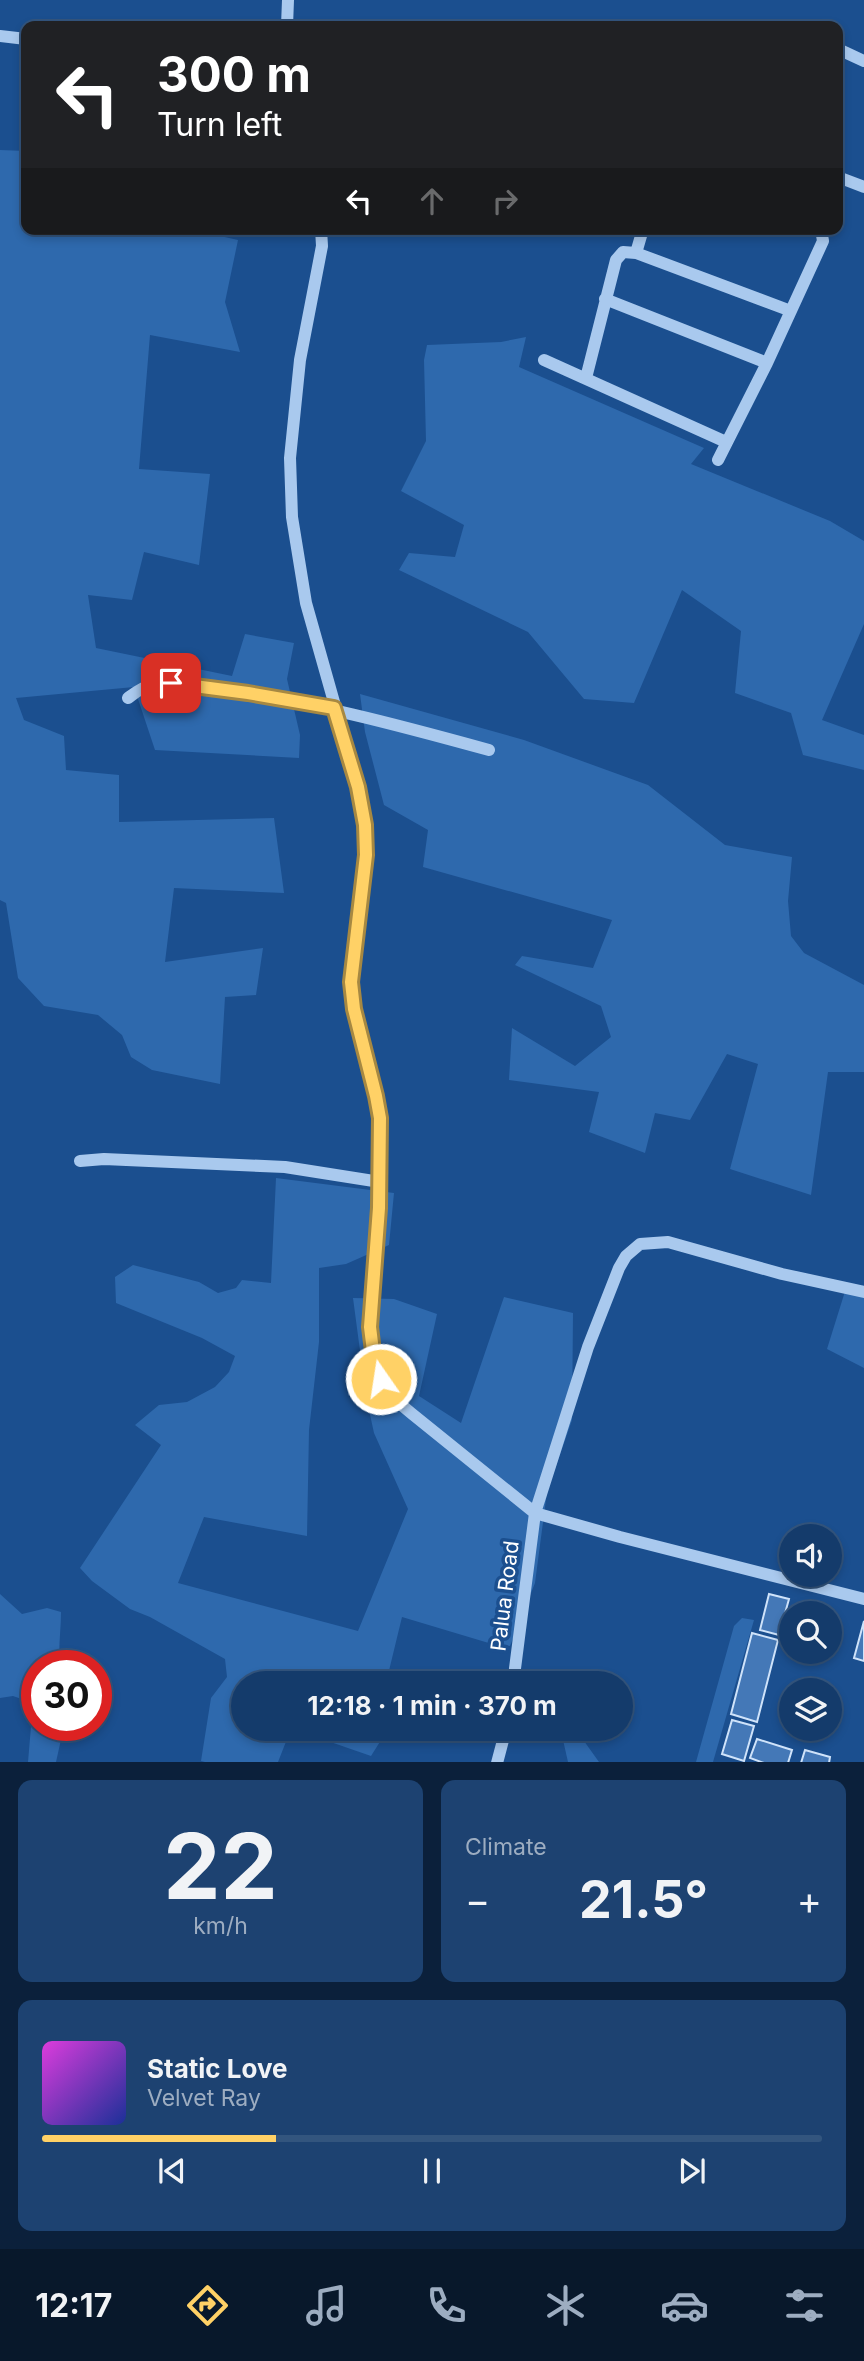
<!DOCTYPE html>
<html lang="en">
<head>
<meta charset="utf-8">
<style>
	:root { --surface:#143b6b; --page:#1d4271; --text:#f1f3f6; --muted:#9dadc1; --line:#33557e; --accent:#ffd166 }
	body { margin:0; font-family:Inter,sans-serif; background:var(--page); color:var(--text); height:100vh; display:flex; flex-direction:column; font-size:26px; white-space:nowrap }
	* { box-sizing:border-box; margin:0 }
	p { font-size:23px; color:var(--muted) }
	.icon { flex:none; width:38px; height:38px; fill:none; stroke:currentColor; stroke-width:2; stroke-linecap:round; stroke-linejoin:round }
	.map { position:relative; height:1762px; overflow:hidden }
	.side { display:flex; flex-direction:column; gap:18px; padding:18px; background:#0b203b; flex:1 }
	.side>* { flex:none }
	.banner { position:absolute; left:21px; top:21px; width:822px; height:214px; border-radius:14px; box-shadow:0 4px 10px #0003,0 0 0 2px var(--line); background:#202124; color:#fff; overflow:hidden }
	.controls { position:absolute; left:779px; top:1524px; display:grid; gap:14px }
	.controls a { display:grid; place-items:center; width:63px; height:63px; border-radius:50%; background:var(--surface); box-shadow:0 4px 10px #0003,0 0 0 2px var(--line); font-size:35px }
	.speed { position:absolute; left:21px; top:1650px; display:flex; gap:14px; font-size:35px; font-weight:700; text-align:center }
	.speed>* { display:grid; place-content:center; width:91px; height:91px; border-radius:50%; background:var(--surface); box-shadow:0 4px 10px #0003,0 0 0 2px var(--line); line-height:1 }
	.speed .limit { border:10px solid #d22; background:#fff; color:#111 }
	.pin { position:absolute; display:grid; place-items:center; width:60px; height:60px; color:#fff; margin:-30px; border-radius:14px; box-shadow:0 4px 10px #0006 }
	.me { position:absolute; width:77px; margin:-38px; rotate:347deg; stroke-linejoin:round; filter:drop-shadow(0 0 5px #0008) }
	.turn { display:flex; align-items:center; gap:24px; height:147px; padding:0 21px; font-size:32px }
	.turn .icon { width:91px; height:91px; stroke-width:2.5 }
	.turn b { display:block; font-size:49px; line-height:60px }
	.lanes { display:flex; align-items:center; height:66px; padding:0 21px; background:#0003; justify-content:center; gap:35px; direction:ltr }
	.lanes .off { opacity:.35 }
	.big { font-size:52px; font-weight:700; line-height:1.1 }
	.side .tile { flex:1; display:flex; flex-direction:column; justify-content:center; gap:10px; min-width:0; padding:0 24px; border-radius:14px; background:var(--page) }
	.side .dial { align-items:center; gap:0 }
	.dial b { font-size:91px; line-height:1 }
	.song { display:flex; align-items:center; gap:21px }
	.cover { width:84px; height:84px; border-radius:10px; background:linear-gradient(135deg,hsl(300 70% 55%),hsl(230 70% 35%)) }
	.played { height:7px; border-radius:4px; background:linear-gradient(90deg,var(--accent) 30%,var(--line) 30%) }
	.keys { display:flex; justify-content:space-around; direction:ltr }
	.heat { display:flex; justify-content:space-between; align-items:center; font-size:38px; direction:ltr }
	.side .tiles { flex:1; display:grid; gap:18px; grid-template-columns:1fr 1fr }
	.tile:last-child { grid-column:span 2 }
	.trip { position:absolute; left:231px; top:1671px; width:402px; height:70px; border-radius:35px; background:var(--surface); box-shadow:0 4px 10px #0003,0 0 0 2px var(--line); font-weight:700; line-height:70px; text-align:center }
	.tab-bar { display:flex; height:112px; justify-content:space-around; align-items:center; background:#08182b; color:var(--muted) }
	.tab-bar .icon { width:49px; height:49px }
	.tab-bar .current { color:var(--accent) }
	.tab-bar b { font-size:32px; color:var(--text) }
	.map>svg:first-child { display:block }
	.green { fill:#2e69ad }
	.building { fill:#4478b7; stroke:#cfe3fa; stroke-width:2 }
	.lines { fill:none; stroke-linecap:round; stroke-linejoin:round }
	.minor { stroke:#a9c9ee; stroke-width:12 }
	.route-casing { stroke:#a68842; stroke-width:18 }
	.route { stroke:#ffd166; stroke-width:12 }
	.labels { text-anchor:middle; stroke-width:7; stroke-linejoin:round; paint-order:stroke }
	.street-label { font-size:21px; fill:#fff; stroke:#1b4f8f }
</style>
</head>
<body>
<div class="map">
<svg width="864" height="1763" viewBox="0 0 864 1763">
	<rect width="100%" height="100%" fill="#1b4f8f"/>
	<path class="green" d="M0,150L26,151V229H189L238,240L225,302L240,352L150,335L139,469L210,474L199,565L144,552L132,600L88,595L96,648L232,676L245,634L294,643L287,679L300,735L299,758L155,750L134,687L16,698L24,720L64,736L66,770L119,775V822L274,818L284,893L174,888L165,962L263,948L256,995L225,997L220,1084L152,1070L131,1057L122,1035L98,1015L44,1006L18,978L6,903L0,900Z
		M526,337L519,367L704,448L691,464L830,521L864,541V624L822,720L864,735V770L803,755L791,713L735,693L741,631L682,590L634,703L584,699L528,632L399,570L409,553L455,557L464,525L401,491L426,441L424,360L427,345L501,342Z
		M360,694L524,740L648,785L725,845L792,857L788,901L791,936L804,953L864,985V1072H828L811,1195L730,1169L758,1064L727,1054L690,1120L655,1113L645,1153L589,1132L599,1092L509,1080L512,1028L575,1066L611,1037L601,1006L515,965L522,956L593,968L612,920L423,867L428,830L384,805L365,732Z
		M276,1178L394,1193L389,1245L346,1264L319,1268V1342L309,1430L307,1536L204,1517L178,1583L358,1631L408,1509L374,1433L366,1396L353,1298L394,1299L437,1314L419,1396L461,1423L504,1297L573,1313L572,1420L547,1492L535,1583L510,1646L492,1644L402,1617L386,1683L243,1684V1729H291L278,1762H205L201,1761L211,1698L227,1677L225,1659L150,1617L130,1609L92,1581L80,1568L161,1445L135,1425L159,1405L187,1402L215,1387L229,1372L235,1356L202,1338L116,1303L115,1277L133,1265L199,1282L218,1293L236,1288L242,1280L271,1283Z
		M847,1285L864,1288V1368L827,1349Z
		M0,1594L22,1614L47,1608L61,1612C61,1630 58,1648 60,1666H37V1726H64L56,1762H28L33,1703L13,1696L0,1698Z
		M742,1618L754,1620L713,1762H696L734,1626Z
		M293,1729H388L371,1756Z
		M567,1731L584,1741L599,1762H568L563,1740Z"/>
	<path class="building" d="M769,1594L789,1599L779,1635L760,1630Z
		M864,1621V1661L854,1658Z
		M752,1633L778,1640L757,1722L731,1714Z
		M732,1720L754,1726L744,1761L722,1754Z
		M757,1739L792,1750L788,1763H764L750,1758Z
		M805,1750L830,1757L829,1763H801Z"/>
	<g class="lines">
		<path class="minor" d="M287,26L288,0
			M0,36L26,39
			M838,49L864,61
			M838,177L864,187
			M321,229L322,246L300,360L290,458L292,517L306,603L358,787L365,825L366,855L351,982L354,1009L376,1095L380,1118L379,1208L370,1327L375,1359L381,1379L392,1397L411,1413L535,1513L620,1537L864,1599
			M636,253L643,229
			M605,299L767,363
			M544,360L726,442
			M586,378L616,260L623,252L636,253L791,311
			M718,460L767,363L823,241L821,229
			M128,698C135,693 142,687 151,685C171,680 195,686 215,689C309,701 398,725 489,750
			M80,1161L104,1159L285,1167L380,1182
			M513,1684L535,1513L588,1347L619,1268L626,1256L640,1244L668,1242L782,1274L864,1292
			M497,1763L506,1729"/>
	</g>
	<g class="lines">
		<g class="route-casing">
			<path id="route" d="M171,683L248,693L334,708L358,787L365,825L366,855L351,982L354,1009L376,1096L380,1118L379,1208L370,1327L374,1359L381,1379"/>
		</g>
		<use href="#route" class="route"/>
	</g>
	<g class="labels">
		<g class="street-label">
			<text transform="translate(505 1596) rotate(-83)" y="7">Palua Road</text>
		</g>
	</g>
</svg>
<div class="controls">
<a><svg class="icon" aria-label="sound" viewBox="0 0 24 24"><path d="M4 9h4l5-4v14l-5-4H4zM17 9q2 3 0 6"/></svg></a>
<a><svg class="icon" aria-label="search" viewBox="0 0 24 24"><circle cx="10" cy="10" r="6"/><path d="M15 15l6 6"/></svg></a>
<a><svg class="icon" aria-label="layers" viewBox="0 0 24 24"><path d="M12 4l9 5-9 5-9-5zM3 14l9 5 9-5"/></svg></a>
</div>
<div class="speed"><div class="limit">30</div></div>
<div class="pin" style="left:171px;top:683px;background:#d93025"><svg class="icon" aria-label="arrive" viewBox="0 0 24 24"><path d="M6 21V4h12l-3 4 3 4H6"/></svg></div>
<svg class="me" style="left:381px;top:1379px" viewBox="-20 -20 40 40"><circle r="17" fill="#ffd166" stroke="#fff" stroke-width="3"/><path d="M0-11L8 9 0 5-8 9z" fill="#fff"/></svg>
<div class="trip">12:18 · 1 min · 370 m</div>
<div class="banner">
<div class="turn"><svg class="icon" aria-label="left" viewBox="0 0 24 24"><path d="M17 20v-9H6M10 6l-5 5 5 5"/></svg><div><b>300 m</b>Turn left</div></div>
<div class="lanes"><svg class="icon" aria-label="left" viewBox="0 0 24 24"><path d="M17 20v-9H6M10 6l-5 5 5 5"/></svg><svg class="icon off" aria-label="ahead" viewBox="0 0 24 24"><path d="M12 20V5M6 11l6-6 6 6"/></svg><svg class="icon off" aria-label="right" viewBox="0 0 24 24"><path d="M7 20v-9h11M14 6l5 5-5 5"/></svg></div>
</div>
</div>
<section class="side">
<div class="tiles">
<div class="tile dial"><b>22</b><p>km/h</p></div>
<div class="tile"><p>Climate</p>
<div class="heat"><a>−</a><b class="big">21.5°</b><a>+</a></div>
</div>
<div class="tile">
<div class="song"><i class="cover"></i><div><b>Static Love</b><p>Velvet Ray</p></div></div>
<div class="played"></div>
<div class="keys"><svg class="icon" aria-label="previous" viewBox="0 0 24 24"><path d="M18 5L8 12l10 7zM5 5v14"/></svg><svg class="icon" aria-label="pause" viewBox="0 0 24 24"><path d="M8 5v14M16 5v14"/></svg><svg class="icon" aria-label="next" viewBox="0 0 24 24"><path d="M6 5l10 7-10 7zM19 5v14"/></svg></div>
</div>
</div>
</section>
<nav class="tab-bar">
<b>12:17</b>
<svg class="icon current" aria-label="directions" viewBox="0 0 24 24"><path d="M12 3l9 9-9 9-9-9zM9 14v-3h6M13 9l2 2-2 2"/></svg>
<svg class="icon" aria-label="music" viewBox="0 0 24 24"><path d="M9 18V5l10-2v13"/><circle cx="6" cy="18" r="3"/><circle cx="16" cy="16" r="3"/></svg>
<svg class="icon" aria-label="phone" viewBox="0 0 24 24"><path d="M5 4h4l2 5-3 2q2 4 5 5l2-3 5 2v4C11 20 4 13 5 4z"/></svg>
<svg class="icon" aria-label="climate" viewBox="0 0 24 24"><path d="M12 3v18M4 7l16 10M4 17L20 7"/></svg>
<svg class="icon" aria-label="car" viewBox="0 0 24 24"><path d="M5 17H2v-5l4-1 3-4h7l3 4 3 1v5h-3M9 17h6M6 11h13"/><circle cx="7" cy="17" r="2"/><circle cx="17" cy="17" r="2"/></svg>
<svg class="icon" aria-label="filters" viewBox="0 0 24 24"><path d="M4 7h16M4 17h16"/><circle cx="9" cy="7" r="2"/><circle cx="15" cy="17" r="2"/></svg>
</nav>
</body>
</html>
